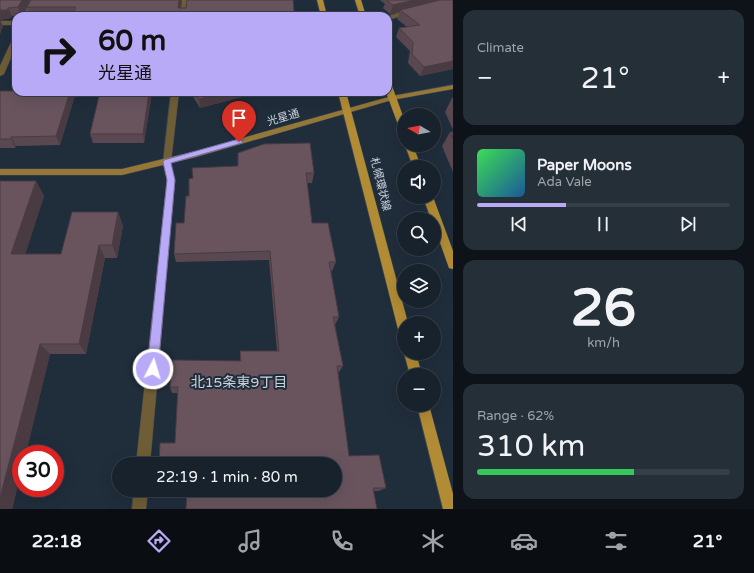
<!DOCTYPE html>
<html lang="en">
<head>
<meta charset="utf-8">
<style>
	:root { --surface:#18222c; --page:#252f38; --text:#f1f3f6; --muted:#9fa4a9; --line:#363f48; --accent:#b9aaf7 }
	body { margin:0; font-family:"Varela Round","Noto Sans JP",sans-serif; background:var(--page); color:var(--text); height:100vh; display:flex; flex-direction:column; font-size:15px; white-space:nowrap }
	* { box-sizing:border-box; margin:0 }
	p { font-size:13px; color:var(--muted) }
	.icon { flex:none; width:22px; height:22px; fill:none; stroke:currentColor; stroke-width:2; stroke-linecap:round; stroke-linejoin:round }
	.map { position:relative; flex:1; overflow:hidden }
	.sheet { display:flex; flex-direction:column; gap:10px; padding:10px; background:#0d1318; width:301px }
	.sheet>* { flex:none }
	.banner { position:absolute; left:12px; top:12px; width:380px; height:84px; border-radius:12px; box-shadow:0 4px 16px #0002,0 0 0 1px var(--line); background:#b9aaf7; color:#111; overflow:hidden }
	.needle { width:26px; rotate:280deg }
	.controls { position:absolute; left:397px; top:108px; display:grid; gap:8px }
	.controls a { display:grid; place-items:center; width:44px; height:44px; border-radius:50%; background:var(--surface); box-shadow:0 4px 16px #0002,0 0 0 1px var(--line); font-size:20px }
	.speed { position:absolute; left:12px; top:445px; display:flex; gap:8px; font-size:20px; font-weight:700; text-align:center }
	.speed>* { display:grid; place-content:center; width:52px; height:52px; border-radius:50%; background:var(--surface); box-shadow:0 4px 16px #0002,0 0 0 1px var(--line); line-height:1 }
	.speed .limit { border:6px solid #d22; background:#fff; color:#111 }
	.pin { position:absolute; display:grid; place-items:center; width:34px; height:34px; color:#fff; margin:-41px -17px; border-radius:50% 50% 50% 0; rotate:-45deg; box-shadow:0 0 4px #0007 }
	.pin .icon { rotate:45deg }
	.me { position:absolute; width:44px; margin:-22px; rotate:5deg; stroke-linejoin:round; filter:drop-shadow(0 0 3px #0008) }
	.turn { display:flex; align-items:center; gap:14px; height:84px; padding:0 20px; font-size:18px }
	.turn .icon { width:52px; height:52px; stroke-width:2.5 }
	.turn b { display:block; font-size:28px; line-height:34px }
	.big { font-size:30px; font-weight:600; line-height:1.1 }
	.sheet .tile { flex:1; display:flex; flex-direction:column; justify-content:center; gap:6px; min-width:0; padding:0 14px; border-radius:12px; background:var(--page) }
	.sheet .dial { align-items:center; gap:0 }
	.dial b { font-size:52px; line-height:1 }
	.song { display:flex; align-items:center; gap:12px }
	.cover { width:48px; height:48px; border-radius:6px; background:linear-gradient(135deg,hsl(130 70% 55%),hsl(210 70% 35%)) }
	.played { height:4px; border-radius:2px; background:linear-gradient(90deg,var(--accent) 35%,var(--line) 35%) }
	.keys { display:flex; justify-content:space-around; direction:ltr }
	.heat { display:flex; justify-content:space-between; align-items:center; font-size:22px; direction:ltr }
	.charge { height:6px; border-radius:3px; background:linear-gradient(90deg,#34c759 62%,var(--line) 0) }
	.trip { position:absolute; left:112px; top:457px; width:230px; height:40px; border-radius:20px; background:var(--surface); box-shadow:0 4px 16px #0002,0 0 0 1px var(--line); font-weight:600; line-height:40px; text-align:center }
	.tabs { display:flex; height:64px; justify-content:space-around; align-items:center; background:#0a0e12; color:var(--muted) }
	.tabs .icon { width:28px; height:28px }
	.tabs .current { color:var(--accent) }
	.tabs b { font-size:18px; color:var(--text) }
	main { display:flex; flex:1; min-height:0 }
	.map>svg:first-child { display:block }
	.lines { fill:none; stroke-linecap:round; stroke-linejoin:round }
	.lane-casing { stroke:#3b4855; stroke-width:1 }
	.street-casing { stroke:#3b4855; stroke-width:1 }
	.secondary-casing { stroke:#3b4855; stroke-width:1 }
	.primary-casing { stroke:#3b4855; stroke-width:1 }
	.lane { fill:#6f5d36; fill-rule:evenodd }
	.street { fill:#6f5d36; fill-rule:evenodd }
	.secondary { fill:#957737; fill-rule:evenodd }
	.primary { fill:#b28c35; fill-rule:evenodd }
	.wall { fill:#5a4851 }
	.shaded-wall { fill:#4a3b42 }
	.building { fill:#69545e; stroke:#4a3b42 }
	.route { fill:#b9aaf7; stroke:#786ea1 }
	.labels { text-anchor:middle; stroke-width:4; stroke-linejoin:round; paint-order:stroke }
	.street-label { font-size:11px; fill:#cbd3dd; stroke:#202d3b }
	.near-neighbourhood-label { font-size:14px; fill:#cbd3dd; stroke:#202d3b }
</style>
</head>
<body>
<main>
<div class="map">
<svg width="453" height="509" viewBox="0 0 453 509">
	<rect width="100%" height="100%" fill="#202d3b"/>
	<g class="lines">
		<g class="lane-casing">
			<path id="lane" d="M412,9L415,11L414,12L388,20V16Z"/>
		</g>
		<g class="street-casing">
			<path id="street" d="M31,0H37L29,16H23Z
				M182,0H188L186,16H180Z
				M0,21H16V25H0Z
				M16,36V46L4,74L0,76V66L13,38Z
				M171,92H179L171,162L175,180L150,464H136L167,180L163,162Z
				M134,490H148L146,509H132Z"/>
		</g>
		<g class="secondary-casing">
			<path id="secondary" d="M453,85V89L392,100L196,157L122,175H0V169H122L196,151L392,96Z"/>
		</g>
		<g class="primary-casing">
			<path id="primary" d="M317,0H323L327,16H321Z
				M355,0H361L366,16H360Z
				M388,84L392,86L404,119V133L400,130L386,92H388Z
				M338,92H346L408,323H404V334L400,333L398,329Z
				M405,145H413L421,167H413Z
				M423,197H433L453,251V269L449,268L448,265L434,226V219H431Z
				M404,353H416L422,375H410Z
				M417,405H429L453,494V509H443Z"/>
		</g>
		<use href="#lane" class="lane"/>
		<use href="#street" class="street"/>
		<use href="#secondary" class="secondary"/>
		<use href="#primary" class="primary"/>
	</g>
	<path class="wall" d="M0,0H30L22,16H12L11,18L0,20L3,26L0,34Z
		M31,0H181L180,8L294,12L297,16H30L27,7Z
		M380,0H453V69L420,76L408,63L410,51L396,37L399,28L407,27L397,19L400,12L390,14L383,8L385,4Z
		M0,91L76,92L60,145L16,146L15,148H0Z
		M152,92L144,143H93L90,134Z
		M190,92H261L200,108Z
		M452,98H453V130L445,112Z
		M450,132H453V172L442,146Z
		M238,153L314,173L312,183H307L312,223L336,262L332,271H331L339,317L335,325L343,366L339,372H338L349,456L386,488L379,491L160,494L157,491L175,443L178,393H172L170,387L240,361V351H277L269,260L176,262L174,254L184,223L189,196L238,166Z
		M0,181H36L44,196L25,254H61L118,212L123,226L117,258H105L86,354H50L12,509Z"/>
	<path class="shaded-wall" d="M22,0H30L21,16L18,7Z
		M179,0H181L179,16L178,8Z
		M415,0H450L400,10V12L390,14L393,5Z
		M8,8L12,16L11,18L0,20L3,26L0,34V10Z
		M453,61V69L420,76L424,67Z
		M70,92H76L60,145L56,136Z
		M149,92H152L144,143L143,134Z
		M226,92H261L200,108L199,99Z
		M11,137L16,146L15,148L11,139Z
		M36,181L44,196L21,268L11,254Z
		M118,212L123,226L117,258L112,245Z
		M99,245L105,258L86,354L79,344Z
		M40,344L50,354L26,454H21V473L12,509H0V498Z"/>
	<path class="building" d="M0,0H22L18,7L8,8L7,10H0Z
		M31,0H179L178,8H186L187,0H293L294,12H296L297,16H72L76,7H27Z
		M386,0H415L393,5Z
		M440,0H453V61L424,67L412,54L413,42L399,28L420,25L400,10Z
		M0,91H16V92H70L56,136L11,137V139H0Z
		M100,92H149L143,134H90Z
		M195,92H226L199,99Z
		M450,132H453V139Z
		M310,143L314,173H306L312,223H328L336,262H329L339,317H333L343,366H337L349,456L379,455L386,488H373L377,509H186L187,491H157V490H335V464H159L160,443H175L178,387H170L173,360L241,361L240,351H279L270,251L174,254L176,223H184L186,196H189V179L193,178L192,168L238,166V153L264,144Z
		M0,181H36L11,254H61L72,212H118L112,245H99L79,344H40L0,498Z"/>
	<path class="route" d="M239,139L243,142L242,143L171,163L175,180L158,369L156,373L153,375L149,373L147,369L167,180L163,162L164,160Z"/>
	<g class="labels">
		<g class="street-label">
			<text transform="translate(283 117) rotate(-16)" y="4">光星通</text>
			<text transform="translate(381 184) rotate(76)" y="4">札幌環状線</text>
		</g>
		<g class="near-neighbourhood-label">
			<text x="239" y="387">北15条東9丁目</text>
		</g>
	</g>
</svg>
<div class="controls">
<a><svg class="needle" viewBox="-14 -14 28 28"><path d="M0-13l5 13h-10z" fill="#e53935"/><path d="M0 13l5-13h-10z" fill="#9fa4a9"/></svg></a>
<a><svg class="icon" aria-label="sound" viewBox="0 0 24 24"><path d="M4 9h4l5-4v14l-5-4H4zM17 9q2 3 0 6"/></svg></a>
<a><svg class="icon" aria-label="search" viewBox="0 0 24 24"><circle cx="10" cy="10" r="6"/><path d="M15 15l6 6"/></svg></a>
<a><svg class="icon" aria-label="layers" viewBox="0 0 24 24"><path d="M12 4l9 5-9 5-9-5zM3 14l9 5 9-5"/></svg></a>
<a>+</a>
<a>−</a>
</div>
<div class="speed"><div class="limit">30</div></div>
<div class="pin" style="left:239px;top:142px;background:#d93025"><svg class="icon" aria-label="arrive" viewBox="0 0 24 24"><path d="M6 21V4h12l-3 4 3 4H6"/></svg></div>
<svg class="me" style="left:153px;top:369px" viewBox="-20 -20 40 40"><circle r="17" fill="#b9aaf7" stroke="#fff" stroke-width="3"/><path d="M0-11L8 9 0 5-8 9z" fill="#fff"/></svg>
<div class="trip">22:19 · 1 min · 80 m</div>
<div class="banner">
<div class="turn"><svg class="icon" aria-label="right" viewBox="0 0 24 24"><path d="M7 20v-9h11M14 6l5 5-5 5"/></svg><div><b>60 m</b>光星通</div></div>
</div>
</div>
<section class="sheet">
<div class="tile"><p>Climate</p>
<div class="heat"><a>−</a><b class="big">21°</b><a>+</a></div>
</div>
<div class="tile">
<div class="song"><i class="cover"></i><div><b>Paper Moons</b><p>Ada Vale</p></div></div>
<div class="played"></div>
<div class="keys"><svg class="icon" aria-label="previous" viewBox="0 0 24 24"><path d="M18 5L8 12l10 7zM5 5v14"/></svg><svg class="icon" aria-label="pause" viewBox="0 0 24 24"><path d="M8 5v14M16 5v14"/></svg><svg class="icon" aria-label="next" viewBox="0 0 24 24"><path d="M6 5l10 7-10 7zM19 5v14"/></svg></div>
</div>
<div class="tile dial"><b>26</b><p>km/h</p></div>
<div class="tile"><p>Range · 62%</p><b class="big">310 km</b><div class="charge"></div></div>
</section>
</main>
<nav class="tabs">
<b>22:18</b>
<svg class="icon current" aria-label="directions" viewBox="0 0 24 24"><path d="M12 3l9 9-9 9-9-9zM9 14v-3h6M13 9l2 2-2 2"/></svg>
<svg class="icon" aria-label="music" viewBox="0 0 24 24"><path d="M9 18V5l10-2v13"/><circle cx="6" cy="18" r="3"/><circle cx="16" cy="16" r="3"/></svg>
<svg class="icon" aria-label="phone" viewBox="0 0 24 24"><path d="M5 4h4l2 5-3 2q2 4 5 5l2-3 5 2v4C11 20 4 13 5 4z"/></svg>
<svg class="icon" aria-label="climate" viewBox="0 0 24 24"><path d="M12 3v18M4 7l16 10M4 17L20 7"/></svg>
<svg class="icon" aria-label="car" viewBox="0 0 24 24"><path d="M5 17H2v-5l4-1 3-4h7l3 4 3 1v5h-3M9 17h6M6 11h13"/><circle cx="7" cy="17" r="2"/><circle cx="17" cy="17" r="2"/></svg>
<svg class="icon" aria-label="filters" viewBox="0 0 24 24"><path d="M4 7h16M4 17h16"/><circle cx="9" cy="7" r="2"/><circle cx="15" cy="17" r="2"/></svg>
<b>21°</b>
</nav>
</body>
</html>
